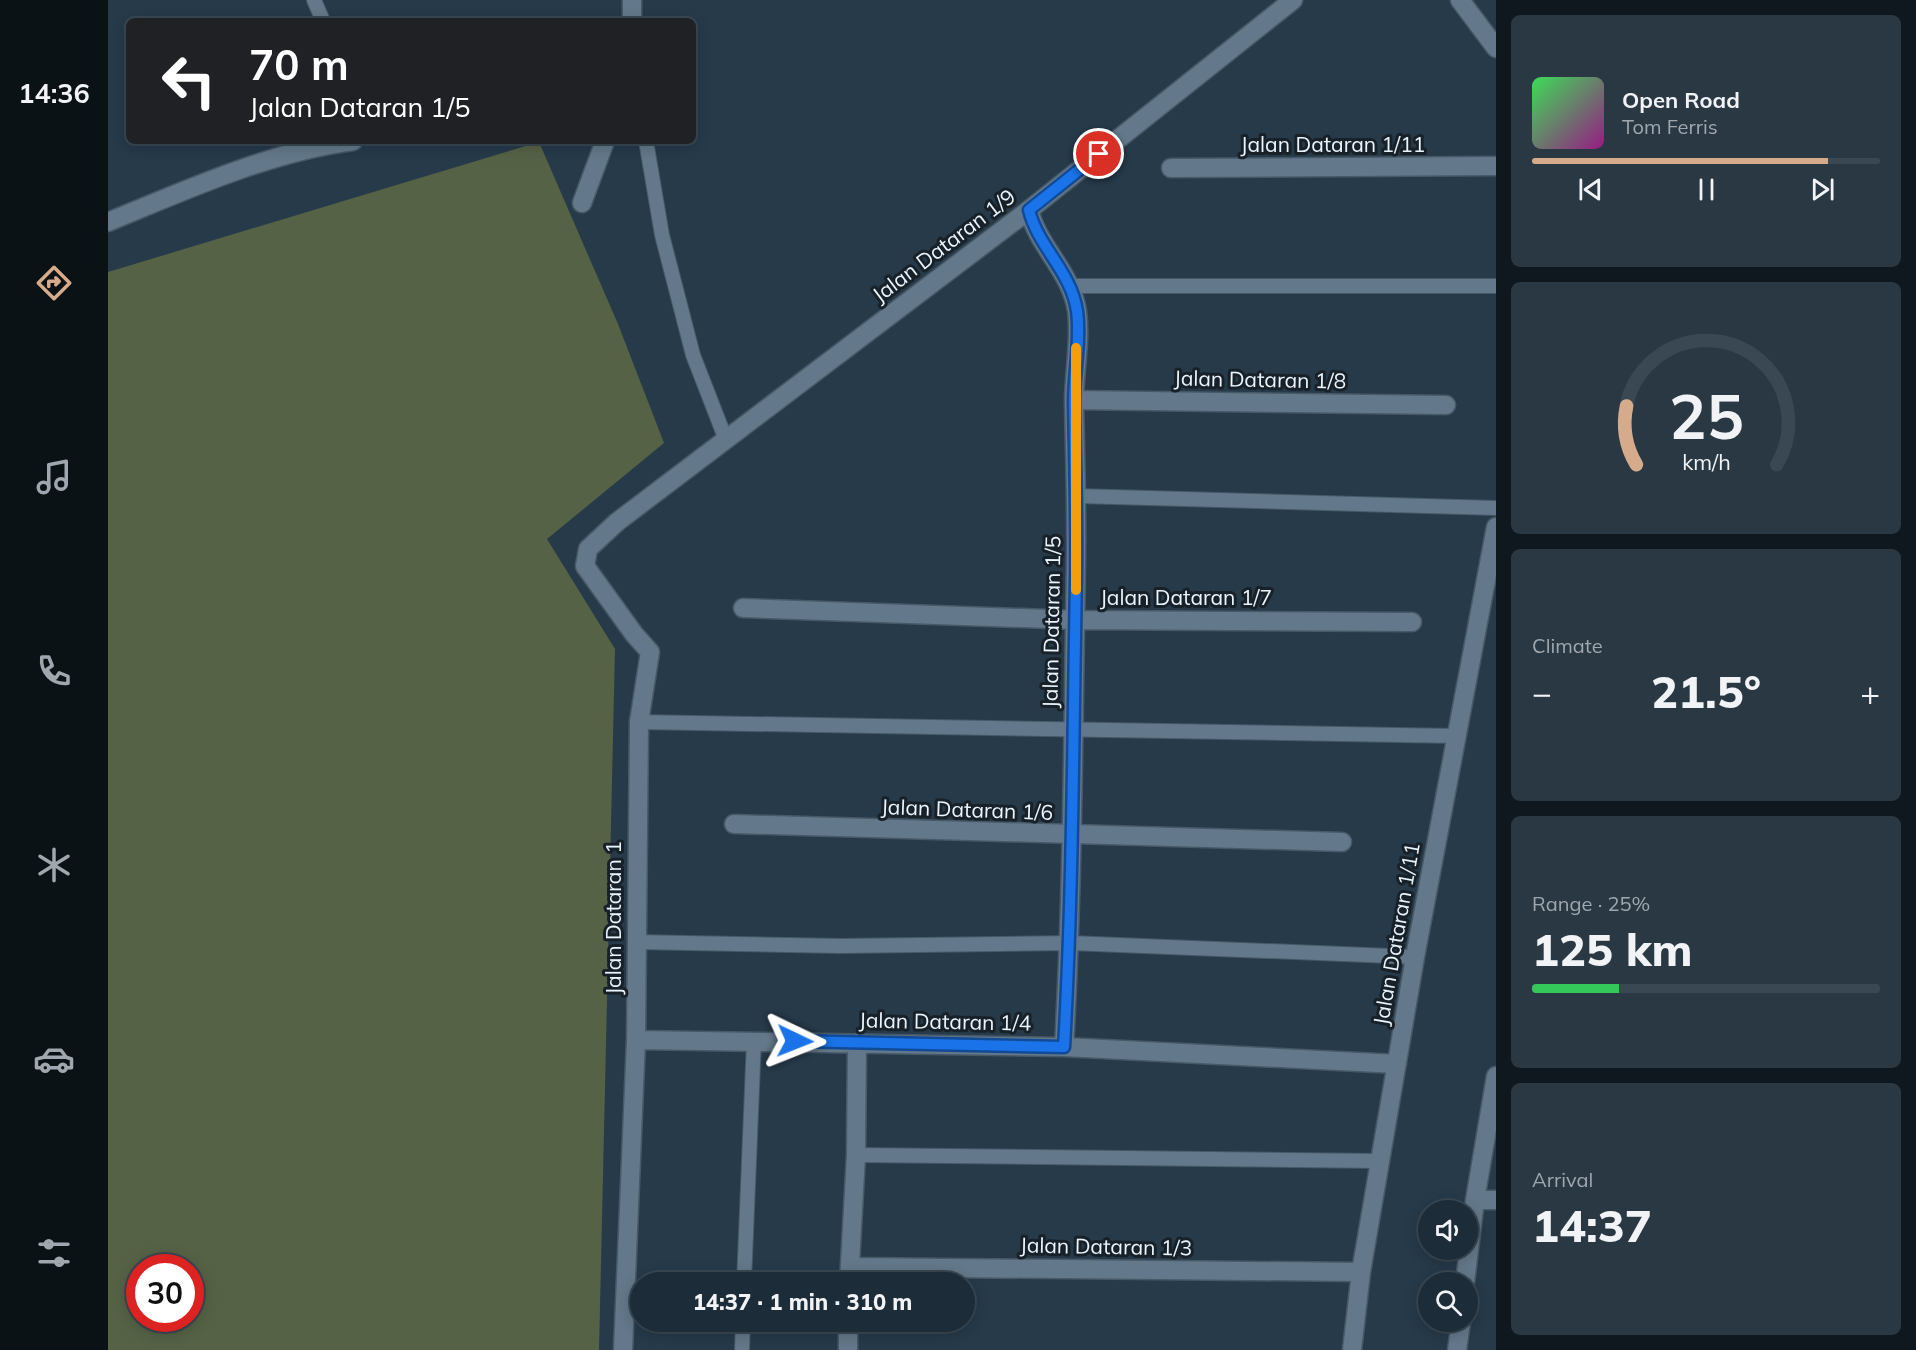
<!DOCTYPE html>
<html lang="en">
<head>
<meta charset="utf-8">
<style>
	:root { --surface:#1c2c38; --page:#293843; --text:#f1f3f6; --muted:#a0a7ae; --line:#3a4853; --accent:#d6ab8b }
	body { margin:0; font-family:Mulish,sans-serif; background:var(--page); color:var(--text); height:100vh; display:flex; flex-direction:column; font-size:22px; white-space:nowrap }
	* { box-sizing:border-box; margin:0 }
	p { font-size:20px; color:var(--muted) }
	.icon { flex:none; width:33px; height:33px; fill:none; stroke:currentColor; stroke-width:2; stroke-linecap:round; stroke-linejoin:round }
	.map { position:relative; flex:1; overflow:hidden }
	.drawer { display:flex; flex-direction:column; gap:15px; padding:15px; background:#0f181f; width:420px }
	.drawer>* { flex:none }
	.hud { position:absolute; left:18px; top:18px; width:570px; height:126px; border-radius:9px; box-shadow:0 3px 15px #0003,0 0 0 2px var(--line); background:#202124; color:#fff; overflow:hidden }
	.fabs { position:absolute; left:1310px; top:1200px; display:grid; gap:12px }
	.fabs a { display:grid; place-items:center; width:60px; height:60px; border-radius:50%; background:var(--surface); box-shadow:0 3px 15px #0003,0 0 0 2px var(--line); font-size:30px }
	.speed { position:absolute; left:18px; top:1254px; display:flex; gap:12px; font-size:30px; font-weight:700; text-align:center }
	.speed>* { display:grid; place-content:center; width:78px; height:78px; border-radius:50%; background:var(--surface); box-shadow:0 3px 15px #0003,0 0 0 2px var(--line); line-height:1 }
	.speed .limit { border:9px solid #d22; background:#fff; color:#111 }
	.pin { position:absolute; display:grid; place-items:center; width:51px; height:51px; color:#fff; margin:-26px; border:3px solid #fff; border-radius:50%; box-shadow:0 2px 6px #0007 }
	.me { position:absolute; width:66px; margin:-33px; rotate:92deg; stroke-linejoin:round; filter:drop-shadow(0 0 4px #0008) }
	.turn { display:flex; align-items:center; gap:21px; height:126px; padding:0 24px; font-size:27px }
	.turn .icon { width:78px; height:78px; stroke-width:2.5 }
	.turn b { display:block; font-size:42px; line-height:51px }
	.big { font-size:45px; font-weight:800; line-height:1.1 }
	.drawer .widget { flex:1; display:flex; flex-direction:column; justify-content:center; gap:9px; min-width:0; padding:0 21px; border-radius:9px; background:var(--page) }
	.drawer .dial { align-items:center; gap:0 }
	.dial svg { height:156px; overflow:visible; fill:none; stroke:var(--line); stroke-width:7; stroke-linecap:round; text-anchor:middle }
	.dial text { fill:var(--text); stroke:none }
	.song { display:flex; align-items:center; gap:18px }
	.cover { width:72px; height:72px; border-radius:9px; background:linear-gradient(135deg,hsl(130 70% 55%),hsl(310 70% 35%)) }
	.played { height:6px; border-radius:3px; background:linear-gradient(90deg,var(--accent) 85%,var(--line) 85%) }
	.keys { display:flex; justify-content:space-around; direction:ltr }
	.heat { display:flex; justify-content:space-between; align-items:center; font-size:33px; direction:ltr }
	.charge { height:9px; border-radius:4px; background:linear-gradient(90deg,#34c759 25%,var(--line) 0) }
	.trip { position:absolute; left:522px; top:1272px; width:345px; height:60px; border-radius:30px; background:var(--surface); box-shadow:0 3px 15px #0003,0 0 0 2px var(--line); font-weight:800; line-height:60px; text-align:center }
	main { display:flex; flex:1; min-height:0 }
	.menu { display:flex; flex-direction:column; width:108px; justify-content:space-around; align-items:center; background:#0b1216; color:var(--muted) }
	.menu .icon { width:42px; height:42px }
	.menu .current { color:var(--accent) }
	.menu b { font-size:27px; color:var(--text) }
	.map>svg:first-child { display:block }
	.green { fill:#566246; fill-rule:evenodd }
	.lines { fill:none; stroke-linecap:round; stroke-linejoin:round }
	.lane-casing { stroke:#475866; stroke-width:16 }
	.street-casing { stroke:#475866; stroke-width:21 }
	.lane { stroke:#63788a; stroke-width:14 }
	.street { stroke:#63788a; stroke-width:18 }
	.route-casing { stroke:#114b97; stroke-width:15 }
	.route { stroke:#1a73e8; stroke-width:10 }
	.slow { stroke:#f59e0b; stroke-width:10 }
	.labels { text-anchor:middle; stroke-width:6; stroke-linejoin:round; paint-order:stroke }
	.street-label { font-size:21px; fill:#e8f4fe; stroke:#182028 }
</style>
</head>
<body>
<main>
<nav class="menu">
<b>14:36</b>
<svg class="icon current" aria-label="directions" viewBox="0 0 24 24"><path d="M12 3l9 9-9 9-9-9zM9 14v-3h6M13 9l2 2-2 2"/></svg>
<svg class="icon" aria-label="music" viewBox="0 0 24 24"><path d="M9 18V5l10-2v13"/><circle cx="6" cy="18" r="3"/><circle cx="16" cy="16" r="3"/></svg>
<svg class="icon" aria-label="phone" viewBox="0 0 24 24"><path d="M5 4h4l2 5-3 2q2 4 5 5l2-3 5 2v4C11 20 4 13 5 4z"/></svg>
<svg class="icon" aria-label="climate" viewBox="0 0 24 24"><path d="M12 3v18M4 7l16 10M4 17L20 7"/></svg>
<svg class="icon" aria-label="car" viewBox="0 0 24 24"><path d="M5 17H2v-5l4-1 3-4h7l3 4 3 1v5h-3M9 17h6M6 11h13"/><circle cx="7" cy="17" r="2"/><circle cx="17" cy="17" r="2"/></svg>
<svg class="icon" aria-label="filters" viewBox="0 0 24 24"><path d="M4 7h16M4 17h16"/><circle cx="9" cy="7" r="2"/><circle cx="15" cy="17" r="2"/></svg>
</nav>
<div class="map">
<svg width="1388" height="1350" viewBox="0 0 1388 1350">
	<rect width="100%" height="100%" fill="#263a4a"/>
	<path class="green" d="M431,142L510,324L556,443L439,539L507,649L491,1350H0V272ZM32,1268H82V1318H32Z"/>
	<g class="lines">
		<g class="lane-casing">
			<path id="lane" d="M206,0L215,21
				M538,141L554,235L585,355L618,440
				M963,286H1388
				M970,496L1388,508
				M531,722L1347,736
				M527,942L732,946L962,943L1307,957
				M748,1155L1272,1161
				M636,1282L646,1040
				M634,1350L635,1322"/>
		</g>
		<g class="street-casing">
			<path id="street" d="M524,0V21
				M1352,0L1388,48
				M1063,168L1388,166
				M474,203L497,141
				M921,210C930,247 963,271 969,311C973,340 966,372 966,402C967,456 969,511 968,565C965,726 965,886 956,1047
				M0,222C78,190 161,152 245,141
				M966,400L1338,405
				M635,608L967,620L1304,622
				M626,824L1234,842
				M528,1040L956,1047L1289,1064
				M1367,1200H1388
				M742,1267L1253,1272
				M741,1282L748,1155L749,1043
				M1357,1282L1367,1200L1388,1076
				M515,1350L528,1040L531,722L542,652L526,634L477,566L480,549L509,522L921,210L1185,0
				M740,1350V1322
				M1244,1350L1253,1272L1307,957L1388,527
				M1349,1350L1353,1322"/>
		</g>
		<use href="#lane" class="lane"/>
		<use href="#street" class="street"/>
	</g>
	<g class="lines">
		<g class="route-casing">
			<path id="route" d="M687,1041L956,1047C965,891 965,735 968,579C969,520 967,461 966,402C966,372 973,340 969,311C963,271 930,247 921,210L991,154"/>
		</g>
		<use href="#route" class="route"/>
		<path class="slow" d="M968,590V348"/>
	</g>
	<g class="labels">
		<g class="street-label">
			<text x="1225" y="152">Jalan Dataran 1/11</text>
			<text transform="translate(836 246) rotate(-37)" y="7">Jalan Dataran 1/9</text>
			<text transform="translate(1152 380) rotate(1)" y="7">Jalan Dataran 1/8</text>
			<text x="1078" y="605">Jalan Dataran 1/7</text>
			<text transform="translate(944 622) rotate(-89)" y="7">Jalan Dataran 1/5</text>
			<text transform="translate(859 810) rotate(2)" y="7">Jalan Dataran 1/6</text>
			<text transform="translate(506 918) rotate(-90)" y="7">Jalan Dataran 1</text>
			<text transform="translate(1289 934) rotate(-80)" y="7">Jalan Dataran 1/11</text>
			<text transform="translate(837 1022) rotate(1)" y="7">Jalan Dataran 1/4</text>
			<text transform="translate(998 1247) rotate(1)" y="7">Jalan Dataran 1/3</text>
		</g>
	</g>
</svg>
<div class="fabs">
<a><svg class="icon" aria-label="sound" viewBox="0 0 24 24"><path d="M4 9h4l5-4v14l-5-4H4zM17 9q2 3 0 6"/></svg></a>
<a><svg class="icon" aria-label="search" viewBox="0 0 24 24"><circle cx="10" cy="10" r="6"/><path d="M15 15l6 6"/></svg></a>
</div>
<div class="speed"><div class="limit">30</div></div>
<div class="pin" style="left:991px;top:154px;background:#d93025"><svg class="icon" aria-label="arrive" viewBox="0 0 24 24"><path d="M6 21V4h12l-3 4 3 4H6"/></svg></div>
<svg class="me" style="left:687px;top:1041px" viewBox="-20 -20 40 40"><path d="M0-17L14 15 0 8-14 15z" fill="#1a73e8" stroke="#fff" stroke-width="4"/></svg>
<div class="trip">14:37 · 1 min · 310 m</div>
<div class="hud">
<div class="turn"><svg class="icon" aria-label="left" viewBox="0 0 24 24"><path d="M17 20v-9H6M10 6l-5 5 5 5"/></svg><div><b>70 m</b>Jalan Dataran 1/5</div></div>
</div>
</div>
<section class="drawer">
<div class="widget">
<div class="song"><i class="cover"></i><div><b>Open Road</b><p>Tom Ferris</p></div></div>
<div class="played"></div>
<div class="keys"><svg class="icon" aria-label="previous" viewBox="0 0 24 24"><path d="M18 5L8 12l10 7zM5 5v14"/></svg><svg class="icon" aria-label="pause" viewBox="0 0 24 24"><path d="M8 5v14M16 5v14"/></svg><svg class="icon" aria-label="next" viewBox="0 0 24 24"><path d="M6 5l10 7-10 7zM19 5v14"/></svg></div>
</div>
<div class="widget dial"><svg viewBox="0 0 100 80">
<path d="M14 69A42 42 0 1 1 86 69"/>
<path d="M14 69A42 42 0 0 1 9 39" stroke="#d6ab8b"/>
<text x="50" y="56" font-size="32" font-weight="700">25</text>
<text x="50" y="72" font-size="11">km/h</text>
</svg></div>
<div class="widget"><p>Climate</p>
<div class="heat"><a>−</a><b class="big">21.5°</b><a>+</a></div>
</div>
<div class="widget"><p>Range · 25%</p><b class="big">125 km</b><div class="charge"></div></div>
<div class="widget"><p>Arrival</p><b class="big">14:37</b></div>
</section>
</main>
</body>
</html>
